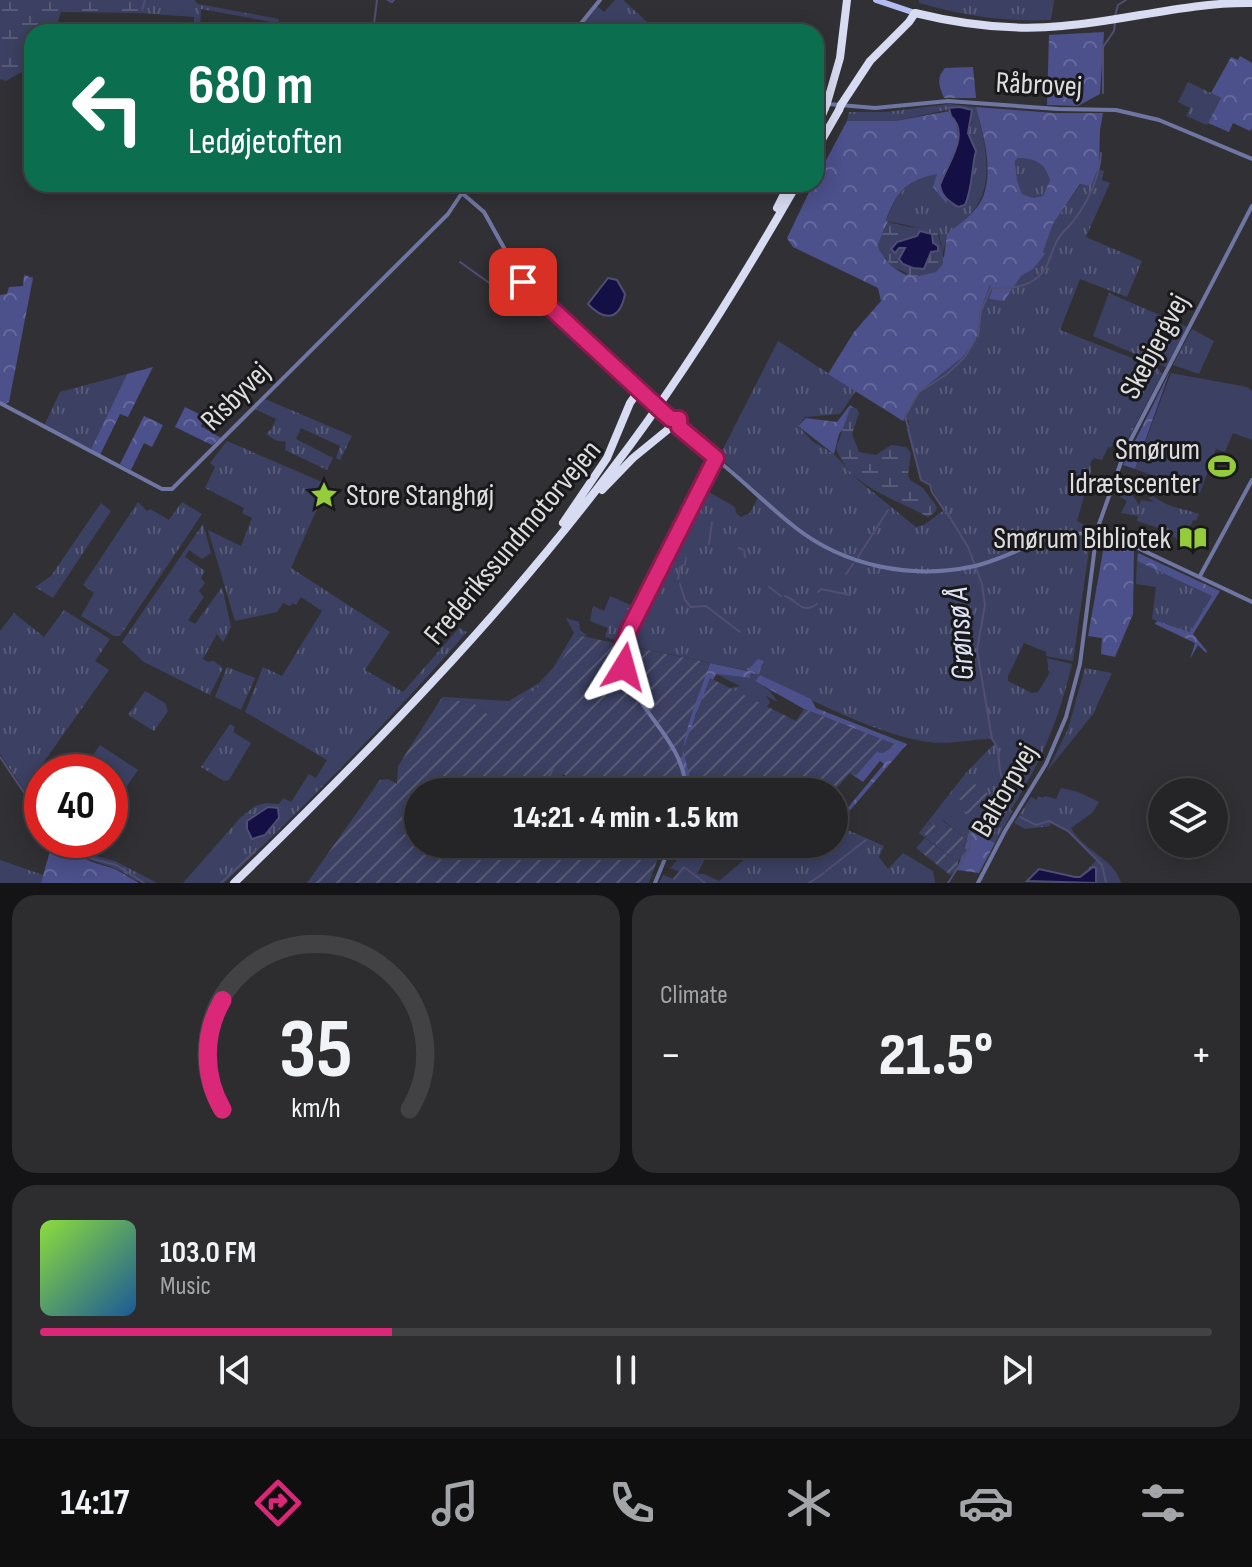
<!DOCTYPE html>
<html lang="en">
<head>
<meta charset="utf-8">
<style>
	:root { --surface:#252528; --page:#2d2d30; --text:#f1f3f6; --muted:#a3a5a8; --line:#424245; --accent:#db2777 }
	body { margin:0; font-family:"Sofia Sans Condensed",sans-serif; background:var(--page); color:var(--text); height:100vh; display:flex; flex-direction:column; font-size:30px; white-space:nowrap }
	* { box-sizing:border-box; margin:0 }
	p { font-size:26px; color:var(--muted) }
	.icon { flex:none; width:44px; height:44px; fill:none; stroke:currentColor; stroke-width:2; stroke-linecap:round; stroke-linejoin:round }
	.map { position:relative; height:883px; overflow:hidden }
	.details { display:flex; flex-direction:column; gap:12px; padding:12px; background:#141416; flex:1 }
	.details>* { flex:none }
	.top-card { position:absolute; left:24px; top:24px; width:800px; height:168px; border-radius:24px; box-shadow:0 4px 20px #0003,0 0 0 2px var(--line); background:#0b6e4f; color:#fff; overflow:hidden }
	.buttons { position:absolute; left:1148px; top:778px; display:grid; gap:16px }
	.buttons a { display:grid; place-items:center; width:80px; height:80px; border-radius:50%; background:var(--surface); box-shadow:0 4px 20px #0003,0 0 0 2px var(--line); font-size:40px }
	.speed { position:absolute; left:24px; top:754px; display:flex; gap:16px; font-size:40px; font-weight:700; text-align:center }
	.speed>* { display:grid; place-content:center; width:104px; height:104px; border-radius:50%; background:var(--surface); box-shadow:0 4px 20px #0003,0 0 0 2px var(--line); line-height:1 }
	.speed .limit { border:12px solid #d22; background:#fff; color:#111 }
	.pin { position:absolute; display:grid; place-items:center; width:68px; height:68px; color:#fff; margin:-34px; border-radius:16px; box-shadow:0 4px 12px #0006 }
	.me { position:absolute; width:88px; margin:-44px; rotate:8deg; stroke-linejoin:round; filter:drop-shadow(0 0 6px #0008) }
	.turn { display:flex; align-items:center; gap:28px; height:168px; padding:0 32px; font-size:36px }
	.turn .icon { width:104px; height:104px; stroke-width:2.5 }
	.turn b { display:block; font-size:56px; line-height:68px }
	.big { font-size:60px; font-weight:800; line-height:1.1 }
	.details .card { flex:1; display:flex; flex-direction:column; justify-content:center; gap:12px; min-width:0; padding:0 28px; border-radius:24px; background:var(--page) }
	.details .dial { align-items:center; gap:0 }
	.dial svg { height:208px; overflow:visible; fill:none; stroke:var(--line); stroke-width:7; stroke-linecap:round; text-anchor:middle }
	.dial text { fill:var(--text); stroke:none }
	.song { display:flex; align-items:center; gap:24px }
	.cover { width:96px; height:96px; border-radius:12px; background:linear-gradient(135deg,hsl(90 70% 55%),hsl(210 70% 35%)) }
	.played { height:8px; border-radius:4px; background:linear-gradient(90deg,var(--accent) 30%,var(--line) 30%) }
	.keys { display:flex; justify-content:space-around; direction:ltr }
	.heat { display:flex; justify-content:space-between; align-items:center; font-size:44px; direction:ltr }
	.details .tiles { flex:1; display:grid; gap:12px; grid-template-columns:1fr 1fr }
	.card:last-child { grid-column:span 2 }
	.trip { position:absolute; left:404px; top:778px; width:444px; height:80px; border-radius:40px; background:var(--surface); box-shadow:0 4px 20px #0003,0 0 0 2px var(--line); font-weight:800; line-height:80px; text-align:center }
	.tab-bar { display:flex; height:128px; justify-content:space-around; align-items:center; background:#0f0f10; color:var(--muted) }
	.tab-bar .icon { width:56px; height:56px }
	.tab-bar .selected { color:var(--accent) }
	.tab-bar b { font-size:36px; color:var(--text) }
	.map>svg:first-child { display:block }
	.grass { fill:url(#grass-tufts) }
	.forest { fill:url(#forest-crowns); fill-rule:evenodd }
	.wetland { fill:url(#wetland-marsh) }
	.garden { fill:url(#garden-furrows) }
	.pitch { fill:#3c4062 }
	.water { fill:#141045; stroke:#504e73; stroke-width:2 }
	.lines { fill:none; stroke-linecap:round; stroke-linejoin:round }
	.stream { stroke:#504e73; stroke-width:2 }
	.minor { stroke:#7076a3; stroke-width:4 }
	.major { stroke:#b5bcf4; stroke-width:6 }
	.highway { stroke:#d8dcf2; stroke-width:8 }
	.minor-bridge { stroke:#7076a3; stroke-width:4 }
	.highway-bridge { stroke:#d8dcf2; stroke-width:8 }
	.route-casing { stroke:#8e194d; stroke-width:20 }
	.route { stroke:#db2777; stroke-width:14 }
	.labels { text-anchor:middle; stroke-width:6; stroke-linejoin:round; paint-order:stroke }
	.street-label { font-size:30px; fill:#dddddf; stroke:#19191b }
	.poi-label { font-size:30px; fill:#dddddf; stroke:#19191b; text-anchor:end }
	.water-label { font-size:32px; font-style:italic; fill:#dfe2f4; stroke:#19191b }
</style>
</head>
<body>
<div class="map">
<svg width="1252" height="883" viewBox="0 0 1252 883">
	<defs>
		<pattern id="grass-tufts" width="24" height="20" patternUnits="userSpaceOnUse" patternTransform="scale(2)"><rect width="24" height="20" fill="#3c4062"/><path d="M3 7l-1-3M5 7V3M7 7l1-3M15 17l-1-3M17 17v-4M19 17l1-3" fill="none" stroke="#585b78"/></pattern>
		<pattern id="forest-crowns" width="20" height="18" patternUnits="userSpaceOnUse" patternTransform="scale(2)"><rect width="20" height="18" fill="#4c508b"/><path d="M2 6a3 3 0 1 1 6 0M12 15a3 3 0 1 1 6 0" fill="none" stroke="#65699b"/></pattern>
		<pattern id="wetland-marsh" width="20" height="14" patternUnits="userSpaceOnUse" patternTransform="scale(2)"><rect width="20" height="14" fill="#3c4062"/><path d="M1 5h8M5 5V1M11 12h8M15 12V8" fill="none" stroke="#585b78"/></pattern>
		<pattern id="garden-furrows" width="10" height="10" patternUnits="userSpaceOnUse" patternTransform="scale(2)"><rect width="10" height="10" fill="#3c4062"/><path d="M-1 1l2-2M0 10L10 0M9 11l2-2" fill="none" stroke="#585b78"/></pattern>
	</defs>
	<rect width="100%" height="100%" fill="#313135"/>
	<path class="grass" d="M145,0H194L198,4L279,19L278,23L201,9L200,32H194V17L140,13Z
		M615,0H623L657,31H576L597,6L604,12Z
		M919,0H1054L1051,20C1002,22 967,16 919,3Z
		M1188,82L1221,98L1207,125L1186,116L1190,108L1178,102Z
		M949,104L976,107C984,140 997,183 972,212C956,230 949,225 943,252L939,234C922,228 904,224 886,221C896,192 908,180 938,173L933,187L947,203L948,201L958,207C965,184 982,155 968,133L972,122L960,107L895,121H847L849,112H886Z
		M1018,158C1036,159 1044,162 1050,180L1043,196L1033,198L1022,194L1017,180L1015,161Z
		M1097,169L1104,171L1102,180L1110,183L1086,237L1142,261L1127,297L1080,279L1060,330L1158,368L1162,374L1124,447L1114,442L1111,448L1108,447L1102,460L1094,458L1090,463L1091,471L1077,521L1092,529L1073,661L1046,656V652L1024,643L1008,676V681L1032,693L1038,692L1049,674L1047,658L1072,664C1060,717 1041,762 1012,808H1009L1012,812L995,843L970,830L968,841L943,820L937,827L930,822L923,832L957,862L919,833L965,774L995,743L991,739C971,739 950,745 929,742C876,735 809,698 760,675L755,681L769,690L778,702L766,696L770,702L764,711L731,688L740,686L716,674L749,678V671L631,646L629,641L702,488L735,507L736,513L741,517L750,513L759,495L719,457L778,341L856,391L840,414L805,417L798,426L812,441L834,454L858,480L916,527L925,524L944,510L930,485L921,480L908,430L909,420L903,421L918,393L964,356L977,337L980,312L990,284L992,290L1004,301L1021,276L1033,269L1043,252L1053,224L1081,184L1091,186Z
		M1109,293L1187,327L1166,367L1093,336Z
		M1192,329L1214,341L1199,374L1173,365Z
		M127,374L91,449L44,426L60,392Z
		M265,399L352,436L340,460L336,458L340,446L301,428L296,439L333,458L327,470L285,450L286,442L275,440L266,434L272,428L276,419L255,409Z
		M227,441L329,485L327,500L320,502L291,568L390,632L365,670L403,692L459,628L467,632C390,720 308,803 224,883H183L240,818L255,806L266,803L279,804L283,798L291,802L309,774L316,778L327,760L245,712L263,667L282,676L322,611L301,597L296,605L293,603L290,606L283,603L277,612L235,621L208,530L241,546L252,518L242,513L244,508L205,488L215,467L210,463Z
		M1123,490L1131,493L1139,505L1141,500L1154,502L1148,498L1153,496C1171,509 1179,507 1199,514L1196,521L1193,520L1187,536L1183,537L1179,541L1162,529L1137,521L1138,516L1121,513L1127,501L1120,497Z
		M138,502L147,511L150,509L169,520L182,502L202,514L120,636H114L81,616L94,593L83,585Z
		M101,503L111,511L53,598L35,587L51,576Z
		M203,524L211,553L202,559L189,550L185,557L205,571L201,578L205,583L199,591L204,597L188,620L195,624L222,587L231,627L223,642L217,634L203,659L208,662L214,661L223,668L210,695L144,662L122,642Z
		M1137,561L1212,596L1190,632L1152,619L1156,587L1136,584Z
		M610,596L637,608L622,642L605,637L608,628L590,621L593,606L604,611Z
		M64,610L110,639L95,661L109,670L24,790L0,754V631L14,613L44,637Z
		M566,618L579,622L580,630L588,636L577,635L592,662L554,672L529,696L533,704L490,716L472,702L441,699L443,697L509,701L539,683L553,668L574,633Z
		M227,667L255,678L241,710L215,697Z
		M1085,668L1112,673L1093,714L1048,770L1068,729Z
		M145,691L165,703L168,711L154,731L128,715Z
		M230,724L235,727L233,732L251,743L229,780L224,781L201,767Z
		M100,745L138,770L110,810V772H81Z
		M1061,788L1078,792L1099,802L1092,813L1071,828C1083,851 1114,858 1121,883H1096V869L1080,877L1097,860L1068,831L1051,822L1050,826L1025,829L1014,823L1031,797L1037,800L1038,796L1043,798L1045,796L1056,799Z
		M834,824L884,846L879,857L888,869L903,853L933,871L935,883H659L663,875L674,879L680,872L670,868L680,857L687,844L708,853L697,874H704L719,881L763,844H834Z
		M69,840H89L83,849L89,854L115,861L157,883C131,883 135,877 114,868C102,863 89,861 77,854L79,848Z
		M0,860L43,875L41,883H0Z"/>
	<path class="forest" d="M1104,32L1100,94L1078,106L1047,105L1049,35Z
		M1240,56L1252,63V128L1250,131L1233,123L1229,132L1208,123L1221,98L1211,93L1231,57L1238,60Z
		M973,67L976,98H944C939,85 936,78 945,68Z
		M976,107L1054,113H1103L1100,130L1099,166L1091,186L1080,184L1053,224L1043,252L1045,254L1033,269L1021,276L1004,301L989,299L992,290L990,285L980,312L977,337L964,356L918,393L903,421L828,374L854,332L881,301L878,288L793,247L787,238L813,184H816V179L847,121H895L950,111L955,119L959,139L941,192L948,201L946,203L933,187L937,174C907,180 896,192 886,220L888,222C873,247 881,262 906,275L944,257L947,234C959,224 977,212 983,197C994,169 983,134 976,107ZM1018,158C1036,159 1044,162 1050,180L1043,196L1033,198L1022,194L1017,180L1015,161Z
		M24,275L33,278L9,402L5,404L0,401V295L7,294L9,287L23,286Z
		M153,367L128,417L120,414L100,455L91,449L127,374Z
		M1170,371L1135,469L1123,465Z
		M850,405L858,411L839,434L834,454L798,426L806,418L837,422Z
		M185,407L205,417L201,426L221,438L212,445L175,427Z
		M144,416L163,425L152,447L144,443L131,470L120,464Z
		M1105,540L1134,551L1133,614L1115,657L1101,654L1102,638L1088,636Z
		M1138,553L1220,591L1193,634L1207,651L1206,653L1198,645L1190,659L1195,643L1155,624L1157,621L1190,632L1212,596L1137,561Z
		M758,659L764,661L757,674L749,672L750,678L716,674L695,716L694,783H688L678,749L710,663L747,671Z
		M760,675L811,699L816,708L907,744L840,822H836L884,764L880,761L863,782L850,773L856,775L876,752L896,745L804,709L755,681Z
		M970,830L995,843L979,873L957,870Z
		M53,840H69L79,848L77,854L92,862L115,869L139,883H41Z"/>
	<path class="wetland" d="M0,0H145L140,13L61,12L55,32H32V66L6,81L0,79Z
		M888,222L909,227L927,228L937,232L943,252V264L936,272L915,277L891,266L879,250L878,244Z
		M850,408H856L859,413L852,434L859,452L876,455L891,445L906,447L911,453L908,475L910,480L923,488L937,507L935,512L928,517C895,498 851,488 836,449Z"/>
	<path class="garden" d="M577,635L710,663C694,710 677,741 683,792H591L563,774L556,792H418V844H616L659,855L649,883H307L380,780L388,779L397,784L398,766L441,699L472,702L490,716C538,692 550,682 577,635Z
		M710,678L796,721L804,709L897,745L883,753L876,752L856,775L850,773L833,792H690L691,783L683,749Z
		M966,777L993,798L984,809L991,816L987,821L983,818L979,823L959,807L963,802L952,794Z
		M942,820L968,841L963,846L967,850L958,861L957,870L950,875L916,848L925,838L957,862L922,832L931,822L937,827Z"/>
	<path class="pitch" d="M1171,373L1247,387L1252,391V440L1233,433L1225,452L1216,449L1200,493L1135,469Z"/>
	<path class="water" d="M960,107L972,110L968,133L976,151C971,170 973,187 965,205L958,207C949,201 941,196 940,185C947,164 971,135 951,116L949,108Z
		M920,231L932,234L933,243L938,246V251L931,252L924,269L913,268L903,264L899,259L905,248H899L895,253L891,249L897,242L917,236Z
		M608,278L617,280L625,294C620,320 605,322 588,304Z
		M268,807L278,808L279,818L265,835L252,839L247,829V821Z
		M1093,867L1096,868V883L1027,881L1039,869L1075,877H1080Z"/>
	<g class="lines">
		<path class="stream" d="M388,0L392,2L394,0
			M142,10L145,0
			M1115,16L1118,5L1126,0
			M373,32L377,0
			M1103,93V47L1114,31L1115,22
			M460,262L506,295
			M978,336L981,311L991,288C1008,288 1024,289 1038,277C1049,268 1051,251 1058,239C1062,232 1069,227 1074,220C1088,202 1100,176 1101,153
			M908,427L905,416L919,392L946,375L965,357L975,340
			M908,429L921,480L930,485L932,492L944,510
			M946,511L968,547L982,584L985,605L977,650L992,739C1004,752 994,771 1007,786L1005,796L1011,812
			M709,544L712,522
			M739,548L744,550L745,557
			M858,557L888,510
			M846,574L853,564
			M678,579L680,567L685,564L686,558
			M680,584L685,600L691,607L706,606L740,632
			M769,587L781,596
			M818,592L821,589L850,595
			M785,596C797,600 802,615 817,604
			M0,757L23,791L42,811
			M546,792L544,785L553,769
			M1020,817L1036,825L1049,821L1068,831L1102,865L1106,883
			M61,840L93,859L116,865L144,883
			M826,871L866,840
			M674,879L684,867L705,883
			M221,883L255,851
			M809,883L824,873
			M948,883L970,848V830L1002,818L1007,808"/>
		<path class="minor" d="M574,32L600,0
			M816,103L875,108L948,101L1058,109L1116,110L1159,120L1252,159
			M463,194L484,212L523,282L649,398
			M0,403L162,489H172L448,214L468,184
			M669 423a6 6 0 1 1 12 0a6 6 0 1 1-12 0Z
			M679,427L703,450
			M703,449C736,473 764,503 796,528C845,566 910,579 970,567C997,562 1019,548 1045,540C1061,535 1077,534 1093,532
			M1098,527L1125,451L1252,206
			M1093.5 533a5.5 5.5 0 1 1 11 0a5.5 5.5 0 1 1-11 0Z
			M1104,532L1252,602
			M1200,576L1252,480
			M686,792C685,724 599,696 632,624L716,458
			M655,883L671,844
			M978,883L1005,831L1046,764L1066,717L1080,664L1096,538"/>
		<path class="major" d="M876,0L915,13"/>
		<path class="highway" d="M827,103L840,58L847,0
			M841,105L870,61L909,22L915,13C964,25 1013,31 1062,26C1126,21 1187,2 1252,3
			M816,130L825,108
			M816,150L839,110
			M777,208L789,184
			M602,490L633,458L671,427
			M563,523L607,458L630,403L640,389
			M234,883C368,753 500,618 613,468C682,378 741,282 797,184"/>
		<path class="minor-bridge" d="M649,398L664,413"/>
		<path class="highway-bridge" d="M825,108L827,103
			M839,110L841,105"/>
	</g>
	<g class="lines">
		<g class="route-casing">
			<path id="route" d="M523,282L664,413L671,419H679V427L716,458L628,632L624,644V667"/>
		</g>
		<use href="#route" class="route"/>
	</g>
	<defs>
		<g id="stadium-bare" transform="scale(2.16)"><path d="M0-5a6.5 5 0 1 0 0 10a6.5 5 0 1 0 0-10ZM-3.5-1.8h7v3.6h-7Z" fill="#94cc3c" stroke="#19191b" stroke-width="2.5" paint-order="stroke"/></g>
		<g id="sight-bare" transform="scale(2.16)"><path d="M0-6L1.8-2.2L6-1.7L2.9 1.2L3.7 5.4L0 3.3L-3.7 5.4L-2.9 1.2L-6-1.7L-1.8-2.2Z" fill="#94cc3c" stroke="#19191b" stroke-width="2.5" paint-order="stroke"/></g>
		<g id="library-bare" transform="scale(2.16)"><path d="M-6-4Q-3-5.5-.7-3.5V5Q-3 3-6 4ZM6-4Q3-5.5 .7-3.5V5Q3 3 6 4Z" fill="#94cc3c" stroke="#19191b" stroke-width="2.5" paint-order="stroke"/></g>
	</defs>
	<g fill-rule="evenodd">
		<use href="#stadium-bare" x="1222" y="466"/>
		<use href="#sight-bare" x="324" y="495"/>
		<use href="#library-bare" x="1193" y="538"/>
	</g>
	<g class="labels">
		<g class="street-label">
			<text transform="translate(1039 84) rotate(3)" y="10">Råbrovej</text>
			<text transform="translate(1154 346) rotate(-62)" y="10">Skebjergvej</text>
			<text transform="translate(235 396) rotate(-45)" y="10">Risbyvej</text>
			<text transform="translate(512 542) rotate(-50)" y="10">Frederikssundmotorvejen</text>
			<text transform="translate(1004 790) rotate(-60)" y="10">Baltorpvej</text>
		</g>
		<g class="poi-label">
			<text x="1200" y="459">Smørum<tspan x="1200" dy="34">Idrætscenter</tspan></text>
			<text x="346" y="505" text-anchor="start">Store Stanghøj</text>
			<text x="1171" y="548">Smørum Bibliotek</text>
		</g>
		<g class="water-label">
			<text transform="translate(959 634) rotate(-94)" y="11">Grønsø Å</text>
		</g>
	</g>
</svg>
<div class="buttons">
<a><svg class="icon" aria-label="layers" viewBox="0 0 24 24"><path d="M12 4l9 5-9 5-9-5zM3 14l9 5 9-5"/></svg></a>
</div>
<div class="speed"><div class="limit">40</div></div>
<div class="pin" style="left:523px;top:282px;background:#d93025"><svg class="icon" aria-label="arrive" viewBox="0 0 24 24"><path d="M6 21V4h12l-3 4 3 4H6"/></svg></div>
<svg class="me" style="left:624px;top:667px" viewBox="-20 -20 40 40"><path d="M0-17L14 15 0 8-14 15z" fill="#db2777" stroke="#fff" stroke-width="4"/></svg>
<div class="trip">14:21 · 4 min · 1.5 km</div>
<div class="top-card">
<div class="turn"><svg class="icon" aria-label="left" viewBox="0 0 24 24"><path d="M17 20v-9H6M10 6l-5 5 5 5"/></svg><div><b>680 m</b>Ledøjetoften</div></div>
</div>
</div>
<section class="details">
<div class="tiles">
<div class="card dial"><svg viewBox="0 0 100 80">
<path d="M14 69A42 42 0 1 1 86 69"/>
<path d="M14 69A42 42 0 0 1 14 27" stroke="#db2777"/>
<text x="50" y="56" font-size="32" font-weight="700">35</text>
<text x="50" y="72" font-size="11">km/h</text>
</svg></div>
<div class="card"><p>Climate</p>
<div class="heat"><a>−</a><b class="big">21.5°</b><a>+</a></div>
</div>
<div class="card">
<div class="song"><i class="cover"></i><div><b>103.0 FM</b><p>Music</p></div></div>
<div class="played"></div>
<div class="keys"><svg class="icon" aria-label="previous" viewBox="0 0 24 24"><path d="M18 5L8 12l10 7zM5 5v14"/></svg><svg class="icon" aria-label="pause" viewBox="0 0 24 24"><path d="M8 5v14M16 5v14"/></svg><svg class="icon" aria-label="next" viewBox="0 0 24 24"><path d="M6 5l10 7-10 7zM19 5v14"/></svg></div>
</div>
</div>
</section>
<nav class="tab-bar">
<b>14:17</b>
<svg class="icon selected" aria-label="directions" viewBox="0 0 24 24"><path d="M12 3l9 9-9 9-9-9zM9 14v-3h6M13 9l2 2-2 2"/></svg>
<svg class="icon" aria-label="music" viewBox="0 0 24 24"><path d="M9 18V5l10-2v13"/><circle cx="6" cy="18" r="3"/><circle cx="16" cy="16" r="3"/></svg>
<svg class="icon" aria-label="phone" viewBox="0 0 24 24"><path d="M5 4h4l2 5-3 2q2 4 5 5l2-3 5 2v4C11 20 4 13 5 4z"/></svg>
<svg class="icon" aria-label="climate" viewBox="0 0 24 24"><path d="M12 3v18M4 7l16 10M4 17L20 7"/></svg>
<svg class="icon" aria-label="car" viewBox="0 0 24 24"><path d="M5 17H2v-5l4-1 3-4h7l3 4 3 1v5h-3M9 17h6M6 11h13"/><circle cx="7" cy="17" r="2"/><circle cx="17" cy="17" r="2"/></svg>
<svg class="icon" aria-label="filters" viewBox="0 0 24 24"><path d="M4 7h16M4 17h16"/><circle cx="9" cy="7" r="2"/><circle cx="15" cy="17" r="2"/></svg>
</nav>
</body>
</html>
